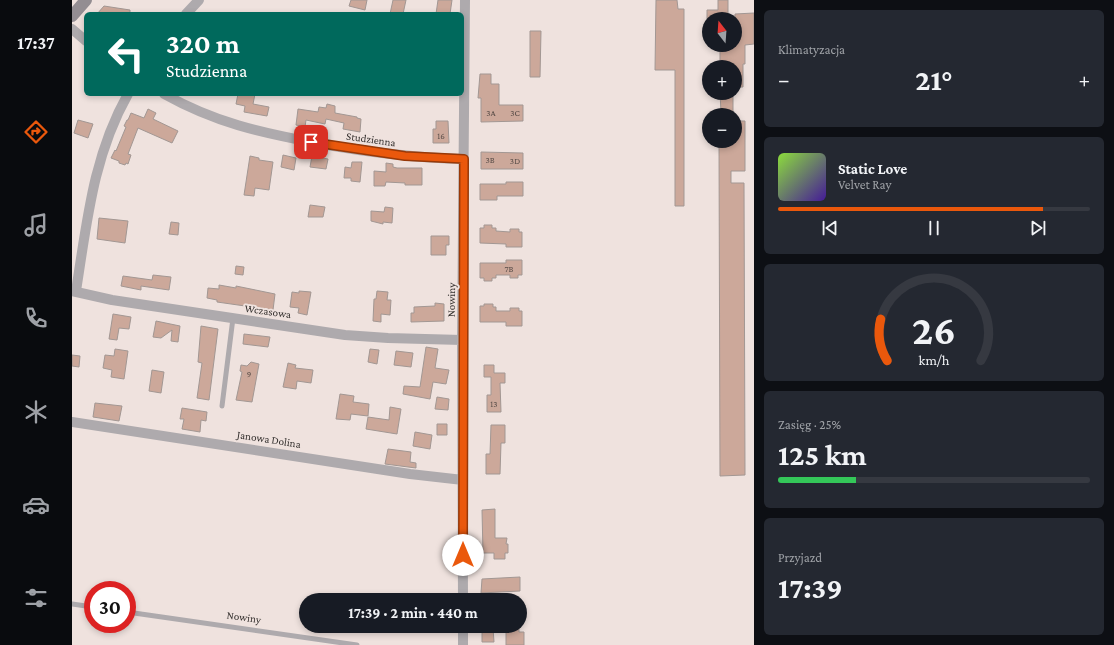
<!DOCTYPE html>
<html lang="pl">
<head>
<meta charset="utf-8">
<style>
	:root { --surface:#171b24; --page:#242831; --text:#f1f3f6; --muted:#9ea1a6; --line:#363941; --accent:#ea580c }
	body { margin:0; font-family:"Crimson Pro",serif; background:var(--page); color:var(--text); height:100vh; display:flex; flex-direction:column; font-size:15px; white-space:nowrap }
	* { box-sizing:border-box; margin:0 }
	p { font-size:13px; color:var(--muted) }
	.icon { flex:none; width:22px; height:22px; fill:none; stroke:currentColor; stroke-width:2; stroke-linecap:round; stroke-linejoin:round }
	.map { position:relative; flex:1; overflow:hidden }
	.sheet { display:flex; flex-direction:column; gap:10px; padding:10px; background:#0d0f14; width:360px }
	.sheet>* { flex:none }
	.hud { position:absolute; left:12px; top:12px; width:380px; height:84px; border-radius:6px; box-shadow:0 2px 6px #0003; background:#00695c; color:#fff; overflow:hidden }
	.needle { width:26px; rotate:343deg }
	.controls { position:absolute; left:630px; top:12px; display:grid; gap:8px }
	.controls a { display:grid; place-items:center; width:40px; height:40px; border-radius:50%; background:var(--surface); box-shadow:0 2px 6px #0003; font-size:20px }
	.speed { position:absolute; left:12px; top:581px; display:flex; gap:8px; font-size:20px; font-weight:700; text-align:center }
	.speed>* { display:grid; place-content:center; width:52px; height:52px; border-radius:50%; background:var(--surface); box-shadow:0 2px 6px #0003; line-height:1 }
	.speed .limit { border:6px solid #d22; background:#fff; color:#111 }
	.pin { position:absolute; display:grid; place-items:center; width:34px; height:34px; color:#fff; margin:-17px; border-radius:8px; box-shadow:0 2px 6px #0006 }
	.me { position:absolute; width:44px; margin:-22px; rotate:0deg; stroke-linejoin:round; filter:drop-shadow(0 0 3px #0008) }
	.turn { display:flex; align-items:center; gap:14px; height:84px; padding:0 16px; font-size:18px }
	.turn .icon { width:52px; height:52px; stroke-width:2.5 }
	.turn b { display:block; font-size:28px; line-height:34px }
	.big { font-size:30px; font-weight:700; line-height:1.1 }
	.sheet .tile { flex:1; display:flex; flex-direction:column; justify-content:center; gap:6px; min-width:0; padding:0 14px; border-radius:6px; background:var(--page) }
	.sheet .dial { align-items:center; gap:0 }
	.dial svg { height:104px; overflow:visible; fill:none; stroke:var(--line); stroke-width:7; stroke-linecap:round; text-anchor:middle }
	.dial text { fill:var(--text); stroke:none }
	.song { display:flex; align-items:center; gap:12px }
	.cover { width:48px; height:48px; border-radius:6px; background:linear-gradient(135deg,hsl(90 70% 55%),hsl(260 70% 35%)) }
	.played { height:4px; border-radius:2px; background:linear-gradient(90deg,var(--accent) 85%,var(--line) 85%) }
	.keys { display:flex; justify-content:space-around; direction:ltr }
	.heat { display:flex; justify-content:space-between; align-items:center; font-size:22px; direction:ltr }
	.charge { height:6px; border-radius:3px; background:linear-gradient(90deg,#34c759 25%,var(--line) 0) }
	.trip { position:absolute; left:227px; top:593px; width:228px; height:40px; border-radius:20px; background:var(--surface); box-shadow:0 2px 6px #0003; font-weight:700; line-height:40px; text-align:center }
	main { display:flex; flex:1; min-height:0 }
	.tabs { display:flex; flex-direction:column; width:72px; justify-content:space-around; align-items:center; background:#090b0e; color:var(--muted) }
	.tabs .icon { width:28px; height:28px }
	.tabs .active { color:var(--accent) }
	.tabs b { font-size:18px; color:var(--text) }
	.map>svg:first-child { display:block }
	.building { fill:#cca89a; stroke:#a29793 }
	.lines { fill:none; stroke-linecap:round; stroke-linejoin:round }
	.lane { stroke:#aeaaad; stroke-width:5 }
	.street { stroke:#aeaaad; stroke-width:10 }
	.secondary { stroke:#938d92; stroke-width:12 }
	.route-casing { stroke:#983908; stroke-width:10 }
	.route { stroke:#ea580c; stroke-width:7 }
	.labels { text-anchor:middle; stroke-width:4; stroke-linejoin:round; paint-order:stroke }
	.number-label { font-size:9px; fill:#5a4e49 }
	.street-label { font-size:11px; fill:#34302e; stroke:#efe2de }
</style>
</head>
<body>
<main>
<nav class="tabs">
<b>17:37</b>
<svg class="icon active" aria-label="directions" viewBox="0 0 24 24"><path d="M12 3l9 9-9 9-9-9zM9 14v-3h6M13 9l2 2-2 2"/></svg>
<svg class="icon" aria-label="music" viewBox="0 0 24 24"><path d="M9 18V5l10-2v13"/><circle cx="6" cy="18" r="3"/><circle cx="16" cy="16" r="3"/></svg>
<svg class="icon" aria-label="phone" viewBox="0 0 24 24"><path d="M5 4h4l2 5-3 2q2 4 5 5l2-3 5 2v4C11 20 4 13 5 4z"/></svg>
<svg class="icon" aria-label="climate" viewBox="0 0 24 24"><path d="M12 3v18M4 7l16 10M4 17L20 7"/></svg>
<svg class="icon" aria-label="car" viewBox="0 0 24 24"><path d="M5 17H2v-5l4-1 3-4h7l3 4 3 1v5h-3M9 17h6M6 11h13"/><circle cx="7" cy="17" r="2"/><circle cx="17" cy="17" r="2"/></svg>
<svg class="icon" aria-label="filters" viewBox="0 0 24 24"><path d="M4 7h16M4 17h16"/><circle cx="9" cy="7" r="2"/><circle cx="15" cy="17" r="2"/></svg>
</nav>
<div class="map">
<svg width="682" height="645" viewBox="0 0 682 645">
	<rect width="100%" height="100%" fill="#efe2de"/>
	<path class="building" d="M279,0H295L293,10L277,6Z
		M321,0H334L331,14H318Z
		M366,0H380L378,14H364Z
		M584,0H605L606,9H612V206H603V70H583Z
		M646,0H656V19H635V10H646Z
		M32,6L58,10V14H25Z
		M682,13V44L673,45V64H671V87H663V67H648V45H663V14Z
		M458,31H469L468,77H458Z
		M408,74H419V84H427V105H451V121L409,122V98H406Z
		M648,93H661V112H649Z
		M166,94H183L181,104L197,107L195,116L172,112L173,106L164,104Z
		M255,104L263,106V113L285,117V118L289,119L288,132L271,129L272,123L254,119L253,124L234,120L233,127L224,125L226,109L246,112L247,107L254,108Z
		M76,109L84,113L81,119L106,131L100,143L66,128L56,154L59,155L56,164L54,163L53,165L47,163V161L39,158L43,150L44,151L54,127L52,126L55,120H56L59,113L72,118Z
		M6,120L21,124L16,138L2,133Z
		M364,121H376L377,143H361V129H364Z
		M663,121H673V171H659V183H672L673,475L648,476L647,142H663Z
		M409,152L451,153V169H409Z
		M211,155L224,158L222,170L209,167Z
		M178,156L187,158V160L201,162L197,190L183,188L182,196L172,195Z
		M240,156L256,159L254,169L238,167Z
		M280,162H290L288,182L279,181V178H272L273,167L279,168Z
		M314,163L321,164V167L325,168H350V185H333V183L314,182L313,186H302V171L314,172Z
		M434,182H451V196H425V200H408V184H434Z
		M238,205L253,207L251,217H236Z
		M313,207L321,208L320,223L311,222V224L299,221V211L312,212Z
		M27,218L56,221L53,243L25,239Z
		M99,222L107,223L106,235L97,234Z
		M412,225H420V228H424V231L438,232V229H447V232H450V247H434V244L408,243V228H412Z
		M359,236H377V245H374V255H359Z
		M434,260H450V275H446V278H438V275H424V278H420V281H412V278H408V263H434Z
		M164,266L172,267L171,275L163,274Z
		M81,275L99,277L97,290L69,286V290L49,286L51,276L80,280Z
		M147,285L164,288V286L203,294L201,310L145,302V300L135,298L136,288L147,289Z
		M227,291L239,292L235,315L226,313L227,308L218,307L220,292L227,293Z
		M305,291L316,292L315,300H319L318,315L309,314V322L301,321L302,299H304Z
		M363,303L372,304V321L339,322V313H342V307L363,306Z
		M412,304H421V307H424V311H438V308H447V311H450V326H434V322H408V306H412Z
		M41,314L59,317L57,329L47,328L45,340L37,339Z
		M84,321L108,326L106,342L99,341L100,330L89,338L81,337Z
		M129,326L146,329L137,400L125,398L130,363L126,362Z
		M172,334L198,337L196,347L171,344Z
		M354,347L366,349L363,368L377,370L374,384L361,382L358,399L331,394L332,386L348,387Z
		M43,349L56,351L52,379L39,377L40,370L31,368L33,355L42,356Z
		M298,349L307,350L305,364L296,362Z
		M324,351L341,353L339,367L322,365Z
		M0,355L8,356L7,367L0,366Z
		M179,362L187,364L180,402L164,400L170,372L168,371L169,365L175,366Z
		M216,363L224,365L223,368L241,370L239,383L225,381L224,389L211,387Z
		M412,365H422V373H433V383H428L429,412H415V395H419V377H412Z
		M80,370L92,372L89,393L77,391Z
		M268,394L282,396L281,402L297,404L296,416L279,414L278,420L264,419Z
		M365,397L377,399L376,410L363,409Z
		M23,403L50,406L47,421L21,417Z
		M318,407L329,409L325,434L294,429L296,417L317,420Z
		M110,408L135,412L134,421L129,420L128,432L110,429L112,419H108Z
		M365,424H375V435H365Z
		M419,425H433V443H429L428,474H414V454H418Z
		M343,432L360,435L358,449L341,446Z
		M316,449L339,452L338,462L344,463V468L313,464Z
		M423,509V538H435L434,544H436V553H433V559H422V553H411L410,510Z
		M448,577V591L409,593L410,579Z
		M410,626H420L421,628L422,642H410Z
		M434,627H447V632H452V645H434Z"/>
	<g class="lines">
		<path class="lane" d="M150,406L161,318
			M0,604L21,607
			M55,612L285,645"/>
		<path class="street" d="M114,14L127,0
			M0,29L14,41
			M92,94C144,123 187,132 244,143C294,152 342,158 392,159
			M0,291L40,300L273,335L316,338L390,340
			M4,291C15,222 21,156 56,94
			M0,422L338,474L391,480
			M391,600L390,340L393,0
			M391,645V626"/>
		<path class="secondary" d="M0,16L14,0"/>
	</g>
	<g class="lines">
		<g class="route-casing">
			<path id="route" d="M239,142L333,156L392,159L391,555"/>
		</g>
		<use href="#route" class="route"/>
	</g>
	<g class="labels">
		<g class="number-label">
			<text x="419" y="116">3A</text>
			<text x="443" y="116">3C</text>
			<text x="369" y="139">16</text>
			<text x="418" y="163">3B</text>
			<text x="443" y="164">3D</text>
			<text x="437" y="272">7B</text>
			<text x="177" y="377">9</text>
			<text x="422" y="407">13</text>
		</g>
		<g class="street-label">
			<text transform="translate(299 139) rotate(8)" y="4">Studzienna</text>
			<text transform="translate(379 300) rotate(-89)" y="4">Nowiny</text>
			<text transform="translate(196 311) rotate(8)" y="4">Wczasowa</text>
			<text transform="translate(197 439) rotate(9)" y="4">Janowa Dolina</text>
			<text transform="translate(172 617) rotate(8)" y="4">Nowiny</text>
		</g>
	</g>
</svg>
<div class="controls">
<a><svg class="needle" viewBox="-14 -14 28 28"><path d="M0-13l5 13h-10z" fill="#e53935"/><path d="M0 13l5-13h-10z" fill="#9ea1a6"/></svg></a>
<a>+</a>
<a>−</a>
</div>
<div class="speed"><div class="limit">30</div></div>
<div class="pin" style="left:239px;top:142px;background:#d93025"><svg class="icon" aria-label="arrive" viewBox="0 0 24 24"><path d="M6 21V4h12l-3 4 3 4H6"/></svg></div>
<svg class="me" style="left:391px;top:555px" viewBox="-20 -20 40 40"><circle r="19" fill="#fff"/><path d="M0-13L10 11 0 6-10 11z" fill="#ea580c"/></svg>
<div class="trip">17:39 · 2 min · 440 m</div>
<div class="hud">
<div class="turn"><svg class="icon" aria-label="left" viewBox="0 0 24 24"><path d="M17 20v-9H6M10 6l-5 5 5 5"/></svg><div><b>320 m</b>Studzienna</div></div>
</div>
</div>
<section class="sheet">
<div class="tile"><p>Klimatyzacja</p>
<div class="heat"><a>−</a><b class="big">21°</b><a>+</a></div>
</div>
<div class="tile">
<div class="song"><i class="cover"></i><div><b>Static Love</b><p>Velvet Ray</p></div></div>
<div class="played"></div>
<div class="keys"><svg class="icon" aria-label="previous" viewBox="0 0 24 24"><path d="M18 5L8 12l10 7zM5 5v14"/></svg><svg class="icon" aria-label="pause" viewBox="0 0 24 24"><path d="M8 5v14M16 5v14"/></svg><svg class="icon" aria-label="next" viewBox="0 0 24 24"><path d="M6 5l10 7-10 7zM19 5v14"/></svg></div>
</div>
<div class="tile dial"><svg viewBox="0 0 100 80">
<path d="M14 69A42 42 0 1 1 86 69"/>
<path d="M14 69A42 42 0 0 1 9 37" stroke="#ea580c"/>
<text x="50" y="56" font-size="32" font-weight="700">26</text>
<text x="50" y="72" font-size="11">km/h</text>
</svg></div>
<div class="tile"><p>Zasięg · 25%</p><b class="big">125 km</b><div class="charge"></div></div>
<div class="tile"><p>Przyjazd</p><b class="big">17:39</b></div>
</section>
</main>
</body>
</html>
